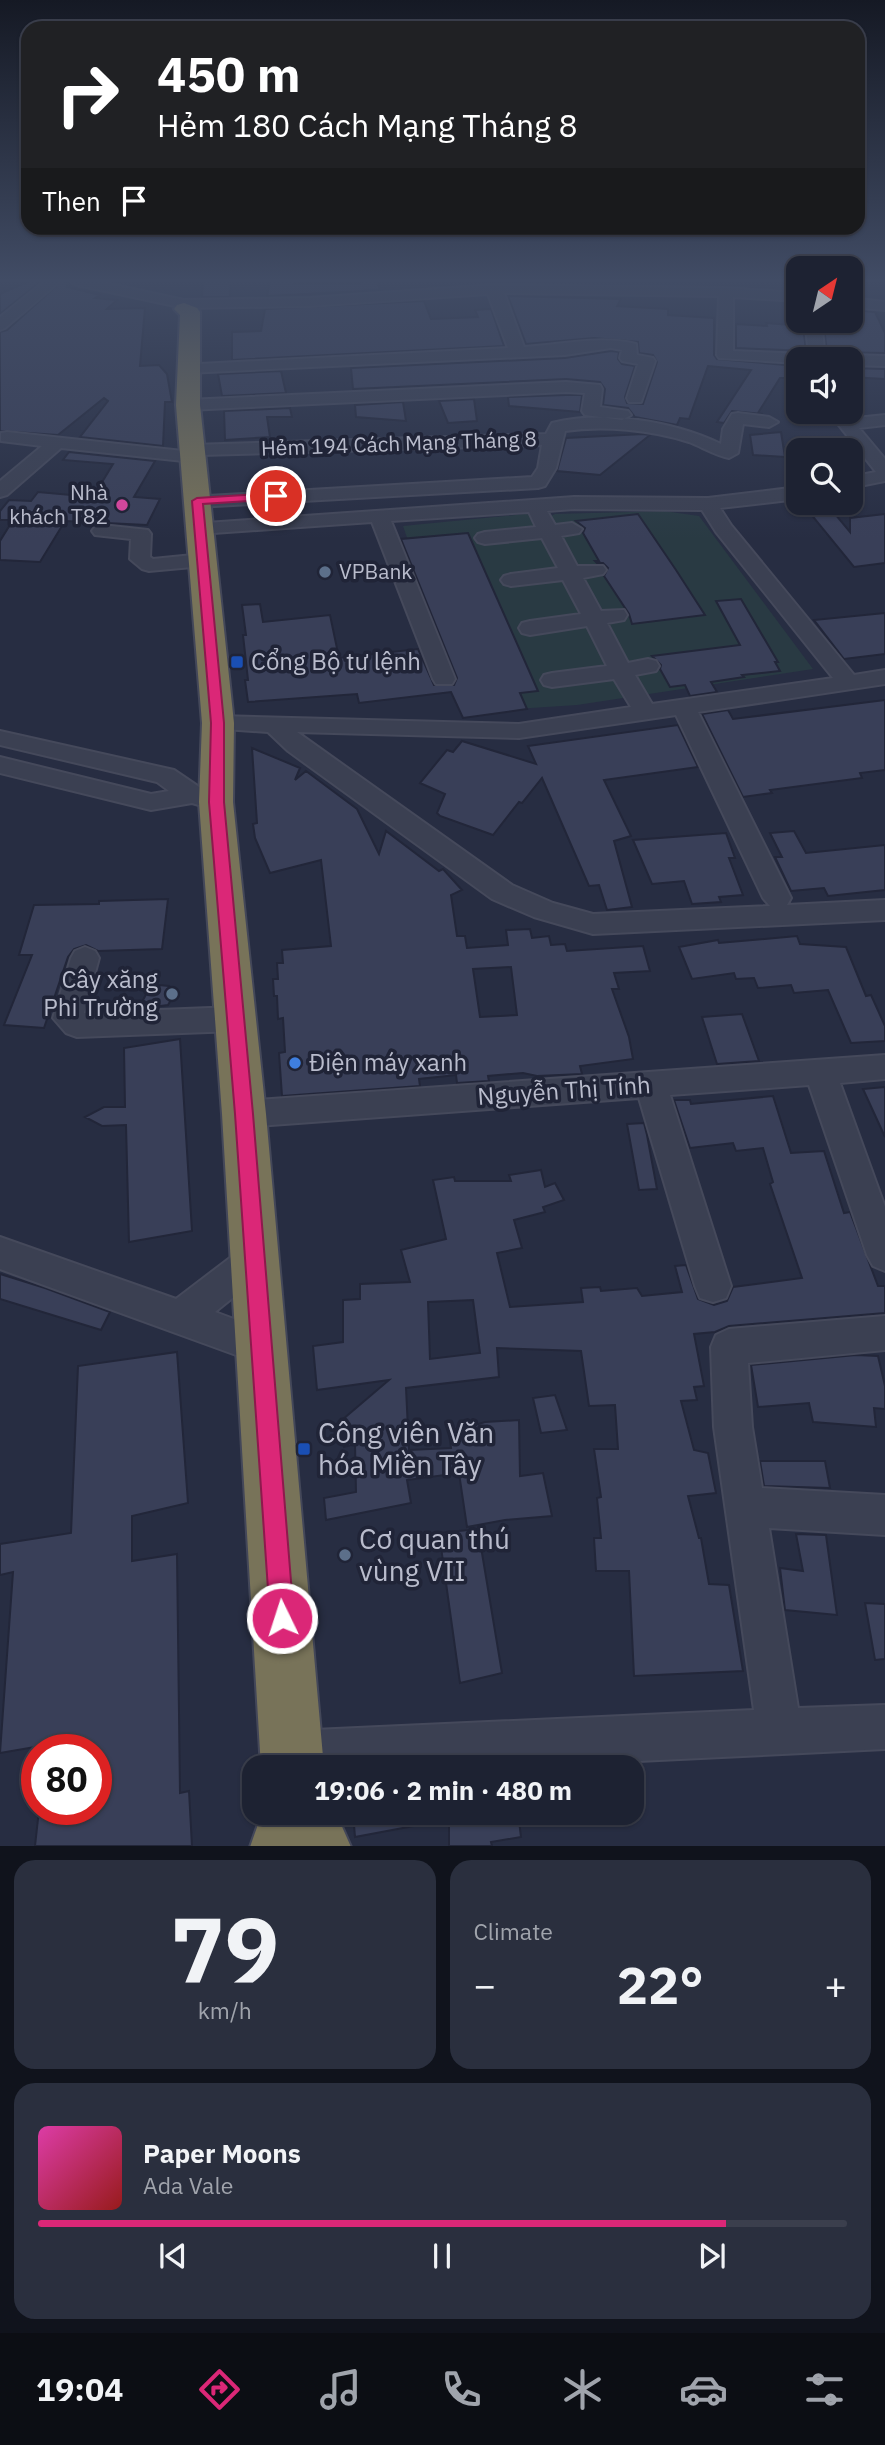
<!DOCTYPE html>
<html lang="en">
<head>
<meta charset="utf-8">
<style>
	:root { --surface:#1d2232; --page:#2a2f3e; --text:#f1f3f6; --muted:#a0a4ac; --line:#3b3f4d; --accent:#db2777 }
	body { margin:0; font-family:"IBM Plex Sans",sans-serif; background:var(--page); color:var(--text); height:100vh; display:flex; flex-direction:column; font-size:26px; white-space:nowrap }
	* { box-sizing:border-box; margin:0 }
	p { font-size:23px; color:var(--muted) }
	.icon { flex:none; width:38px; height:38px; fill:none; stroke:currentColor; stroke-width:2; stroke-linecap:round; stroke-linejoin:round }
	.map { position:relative; height:1846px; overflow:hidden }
	.panel { display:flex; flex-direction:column; gap:14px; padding:14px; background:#10131c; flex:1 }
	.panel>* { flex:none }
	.top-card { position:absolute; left:21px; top:21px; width:844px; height:214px; border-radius:21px; box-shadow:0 2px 5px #0004,0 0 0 2px var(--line); background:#202124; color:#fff; overflow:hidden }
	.needle { width:46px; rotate:35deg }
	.tools { position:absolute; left:786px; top:256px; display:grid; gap:14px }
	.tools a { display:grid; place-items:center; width:77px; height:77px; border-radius:14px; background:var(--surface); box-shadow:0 2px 5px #0004,0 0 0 2px var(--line); font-size:35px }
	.speed { position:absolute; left:21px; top:1734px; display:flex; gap:14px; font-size:35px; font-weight:700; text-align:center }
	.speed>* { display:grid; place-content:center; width:91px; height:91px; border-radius:50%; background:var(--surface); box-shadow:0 2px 5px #0004,0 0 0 2px var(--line); line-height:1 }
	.speed .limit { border:10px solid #d22; background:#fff; color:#111 }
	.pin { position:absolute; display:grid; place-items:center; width:60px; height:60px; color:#fff; margin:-30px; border:4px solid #fff; border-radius:50%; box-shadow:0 2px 7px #0007 }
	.me { position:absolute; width:77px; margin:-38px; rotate:356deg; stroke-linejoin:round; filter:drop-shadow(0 0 5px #0008) }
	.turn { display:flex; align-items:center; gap:24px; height:147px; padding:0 21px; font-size:32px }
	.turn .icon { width:91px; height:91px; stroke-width:2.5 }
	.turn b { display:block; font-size:49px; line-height:60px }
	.then { display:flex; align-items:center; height:66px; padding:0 21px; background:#0003; gap:14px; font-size:26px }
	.big { font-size:52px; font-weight:700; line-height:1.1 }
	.panel .widget { flex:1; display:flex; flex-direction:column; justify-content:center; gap:10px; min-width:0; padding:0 24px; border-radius:21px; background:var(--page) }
	.panel .dial { align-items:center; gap:0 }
	.dial b { font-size:91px; line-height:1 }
	.song { display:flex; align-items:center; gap:21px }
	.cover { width:84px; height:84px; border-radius:10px; background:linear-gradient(135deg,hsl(320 70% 55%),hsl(0 70% 35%)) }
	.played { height:7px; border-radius:4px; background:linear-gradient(90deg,var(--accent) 85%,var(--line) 85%) }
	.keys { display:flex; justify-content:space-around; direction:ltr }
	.heat { display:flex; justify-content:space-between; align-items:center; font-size:38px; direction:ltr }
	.panel .tiles { flex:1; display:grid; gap:14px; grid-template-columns:1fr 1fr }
	.widget:last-child { grid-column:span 2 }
	.trip { position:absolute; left:242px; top:1755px; width:402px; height:70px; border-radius:21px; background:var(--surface); box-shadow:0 2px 5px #0004,0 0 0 2px var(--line); font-weight:700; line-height:70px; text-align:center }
	.tabs { display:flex; height:112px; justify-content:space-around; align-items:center; background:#0c0e14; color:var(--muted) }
	.tabs .icon { width:49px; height:49px }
	.tabs .selected { color:var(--accent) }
	.tabs b { font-size:32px; color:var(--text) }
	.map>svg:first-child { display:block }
	.green { fill:#293a43 }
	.building { fill:#393f58; stroke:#222639; stroke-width:2; fill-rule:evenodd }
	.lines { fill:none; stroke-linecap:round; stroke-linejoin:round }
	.minor-casing { stroke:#45495b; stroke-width:4 }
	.highway-casing { stroke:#434759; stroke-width:4 }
	.minor { fill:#3b4052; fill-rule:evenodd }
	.highway { fill:#787359; fill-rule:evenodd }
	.route { fill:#db2777; stroke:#8e194d; stroke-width:2 }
	.hotel-dot { fill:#d1479c; stroke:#202437; stroke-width:2.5 }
	.service-dot { fill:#5c6f8a; stroke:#202437; stroke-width:2.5 }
	.transit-dot { fill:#1a4fb4; stroke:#202437; stroke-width:2.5 }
	.shop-dot { fill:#3f7fe0; stroke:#202437; stroke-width:2.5 }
	.labels { text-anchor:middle; stroke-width:7; stroke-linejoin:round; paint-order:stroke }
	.far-street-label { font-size:21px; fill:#b9bccc; stroke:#202437 }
	.far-poi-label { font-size:21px; fill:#b9bccc; stroke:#202437; text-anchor:end }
	.poi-label { font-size:24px; fill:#b9bccc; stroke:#202437; text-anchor:start }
	.street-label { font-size:24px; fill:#b9bccc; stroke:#202437 }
	.near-poi-label { font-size:28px; fill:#b9bccc; stroke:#202437; text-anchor:start }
</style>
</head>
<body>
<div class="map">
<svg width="885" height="1847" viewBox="0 0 885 1847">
	<rect width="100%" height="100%" fill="#272d42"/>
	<path class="green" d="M664,511L699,516L813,669L577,705L467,712L403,526L525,514L549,517L555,514Z"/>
	<path class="building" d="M29,281H41L0,314V294Z
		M62,281H67V287L100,295L95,298L117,300L107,309L145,308L140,366L159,365L167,374L172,402H165L163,446L80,437L108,401L104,398L58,435L0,431V332L7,330Z
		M203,281H231L230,297H202Z
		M270,281H294V284H360V281H377L380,290L267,296Z
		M508,296L621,299L617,306L668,309V315L714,318V355L717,359L798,366V378H780L758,413L763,414L732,411L724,423L717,422L751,370L708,366L689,419L680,418L677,425L635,417L628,408L603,405L605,389L600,382L566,379L353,389L351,368L565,358L611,351L619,352L618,359L622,364L635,366L625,397L627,403L643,404L657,362L653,355L639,353L638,342L594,338L526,344Z
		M424,301L431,319L478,317L475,310L491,309L504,346L232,360V332L261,331L265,309Z
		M850,310L875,312L885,333V353L827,352L824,327L850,328Z
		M766,323L803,326L806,351L736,348V324L767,326Z
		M850,368L885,369V379L850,377Z
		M281,371L286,393L222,396L218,374Z
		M566,395H582L580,412L509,406L508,397Z
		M474,399L477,421L448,423L439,401Z
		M403,402L406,421L356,417L355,405Z
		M290,408L292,417H267L270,437L225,440L224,411Z
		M781,432L785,457L753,455L750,435Z
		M643,434L650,435L600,475L557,471L566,438Z
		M69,452L155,461L134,497L160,499L147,525L65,521L40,562L0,560V541L13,520H0V511L9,500L31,501L38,492L93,497L113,464L63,460Z
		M801,502H825L850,532V518L885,514V563L854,567Z
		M638,514L676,570L705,615L632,624L629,614L604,576L608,568L603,563H597L595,561H599L583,533L585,528L576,521Z
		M468,533L538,691L520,693L527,709L463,718L451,692L359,703L357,694L248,702L245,680H248L243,635H246L242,605L260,604L263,622L330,615L339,658L418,649L434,685H454L457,678L401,539Z
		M741,599L778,662H775L780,671L742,675L744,677L711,682L717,692L690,696L685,685L670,687L660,669L661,665L652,656L740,645L716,601Z
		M885,613V654L844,659L814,620Z
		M885,700V770L860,773L862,778L770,790L772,793L743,797L702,714L728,710L733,719Z
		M678,725L698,767L604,780L631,836L614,841L632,907L607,910L599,885L589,886L542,778L522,803L519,802L493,835L440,816L437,813L445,794L420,783L447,750L453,752L462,741L536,764L528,746Z
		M252,748L300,768L295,780L306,771L357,809L379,854L386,831L439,871L443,869L462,890L451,895L457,936H465L467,948L508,945L506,930L530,929L532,938L549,936L551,945L565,944L567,951L643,946L650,971L614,973L619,989H612L629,1037L633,1059L580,1066L582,1074L537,1076L523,1073L488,1076L489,1081L457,1083L456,1075L419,1079L420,1086L282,1096L279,1053L285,1052L283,1018L278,1019L277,996H274L273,979H278L277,963H283L282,950L331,946L321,860L270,873L255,838L253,824L257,823ZM511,967L517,1015L480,1017L473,969Z
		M794,831L806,853L885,845V890L828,896L824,888L791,891L775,857H782L770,833Z
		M726,833L735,858H729L743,895L719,897L721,902L692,904L684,881L652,884L633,840Z
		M168,899L162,949L98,951L86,945L74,949L68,957L44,1028L4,1025L32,955H19L34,905L99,904V901Z
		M797,936L800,944L846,947L866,996L871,995L885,1026V1041L851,1043L828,990L794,993L791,985L758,988L754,978L736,979L734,973L692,979L679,947L718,940L719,943Z
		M159,985L169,986L175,993L168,1005L153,1007L143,1000L149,989Z
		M742,1014L759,1061L717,1064L702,1017Z
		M180,1039L192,1231L129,1242L126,1125L102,1126L85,1117L104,1107H125L124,1048Z
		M885,1087V1137L863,1089Z
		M773,1096L791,1153L824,1151L844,1213L850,1212L878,1286H885V1313L729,1326L715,1332L694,1334L704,1386L694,1387L697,1400L681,1401L694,1450L708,1453L716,1493L688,1496L699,1538H701L709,1584L729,1585L743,1671L634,1676L629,1571H596L594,1538H601L597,1498L601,1497L594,1449H618L615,1405L589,1406L581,1351L497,1348L499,1377L406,1388L409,1450L451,1448L449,1433L485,1422L519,1420L520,1476L543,1473L552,1516L505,1520L467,1527L459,1473L407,1480L411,1503L326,1520L324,1498L356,1492L355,1444L344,1447L342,1420L389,1380L317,1390L313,1346L343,1342V1300L360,1299V1284L410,1282L401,1250L446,1239L433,1180L454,1177L455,1181H511L509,1175L541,1170L545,1187L555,1183L564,1200L543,1207L545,1212L514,1220L522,1248L497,1253L510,1307L583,1302L581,1288L600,1287L601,1291L637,1288L642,1296L682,1292L675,1266L686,1265L698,1299L714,1305L727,1301L733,1287L802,1278L770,1184L773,1182L763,1148L736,1151L733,1143L690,1148L674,1100H690L691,1104ZM473,1300L480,1353L430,1359L428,1302Z
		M644,1123L647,1135L657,1189L639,1190L627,1124Z
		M0,1274L45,1288L110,1312L101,1330L0,1299Z
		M177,1352L188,1503L132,1516V1561L177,1554L180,1793L189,1791L192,1846H35L39,1810H57L56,1820L96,1811V1750H70V1741L0,1753L13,1572L0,1575V1544L71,1533L78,1366Z
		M856,1355L878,1356L885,1386V1409L874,1408L876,1427L813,1422L809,1403L758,1407L751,1365Z
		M555,1395L567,1430L541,1433L533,1398Z
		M760,1461H825L830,1488L764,1486Z
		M478,1529L502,1673L460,1683L439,1533Z
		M796,1534L826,1535L837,1615L785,1610L780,1568L803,1571Z
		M865,1603L885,1604V1659L875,1660Z
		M353,1813H434L435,1822L355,1837Z
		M449,1813H518L521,1837L491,1842L492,1846H449Z"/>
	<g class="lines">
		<g class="minor-casing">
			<path id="minor" d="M45,281H60L5,328L0,330V317Z
				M70,281H96L184,300L310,298L493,285L726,288L798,293V301L733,297V351L809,354L805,320H821L825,359H798V363L719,358L717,355L719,296L504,293L524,347C561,345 600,335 636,344L637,355L653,358L655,361L641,402H629L627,398L638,364L622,361L620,358L622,350L611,348L565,355L187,373L181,371L179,368L181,365L508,348L488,294L310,306L184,308L77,285Z
				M850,298L885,302V310L850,307Z
				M850,355L885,356V366L850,365V359H843Z
				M566,382L600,385L602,389L600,407L628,411L631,415L622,420L585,415L582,411L585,393L566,392L188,410L179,405L188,400Z
				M738,413L769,417L778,422L769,427L743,424L738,453L729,458C715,455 702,447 689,442C652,430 603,425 565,431L556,468L545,486L538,488L197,507L190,505L187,501L190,497L532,477L538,468L542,445L201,455L199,461L193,462L61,448L7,495L0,497V481L42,446L1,441V433L7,432L183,451L186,446L192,445L546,434L552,423C604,410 673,421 721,444L723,429L732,414Z
				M885,415V425L859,428L885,459V481L850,488V477L876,472L838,424L847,419Z
				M798,487V499L720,508L731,525L854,675L885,670V684L698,712L791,898L787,905L885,900V920L593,934L534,917L492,899L288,751L268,732L210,728L206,723L210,718L218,716L519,724L631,707L614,679L552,687L544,685L541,680L544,675L552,673L607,666L587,626L530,635L522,633L519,628L522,623L530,621L581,614L563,580L511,586L504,584L501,580L504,576L511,574L558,568L542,538L485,544L478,542L475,538L478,534L485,532L536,527L529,512L391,521L455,679L452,684H436L433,679L372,522L199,534L189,528L192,524L574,497L708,498ZM574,509L702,510L716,532L833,678L652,704L635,675L656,671L659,666L656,661L648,659L628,663L607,623L624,620L627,615L624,610L601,611L583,578L603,574L606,570L603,566H577L561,536L579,533L582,529L572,523L555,525L547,511ZM676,715L763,898L770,906L593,914L553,903L512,885L297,732L519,738Z
				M102,525L148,530L151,534L150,557L153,559L203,554L210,556L213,560L210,564L203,566L149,571L142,569L130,559L131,539L95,535L92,531L95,527Z
				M0,731L174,770L202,789L225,796L229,802L225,808L216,810L192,803L151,810L0,773V757L151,794L169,791L157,782L0,745Z
				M85,947L95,951L99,958L84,1013L235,1007L246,1011L250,1019L246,1027L235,1031L77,1037L66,1033L53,1018L71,958L75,951Z
				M885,1055V1079L840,1083L885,1207V1271L873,1266L867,1255L809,1085L670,1095L731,1286L726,1298L713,1302L700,1298L695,1286L639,1098L244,1127L233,1123L228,1114L233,1105L244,1101Z
				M0,1237L176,1299L243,1248L255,1243L267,1248L273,1259L267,1270L215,1312L274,1334L279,1346L274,1358L261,1364L0,1269Z
				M885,1316V1350L748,1363L752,1427L762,1488L885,1495V1535L769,1528L798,1708L885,1705V1749L494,1768H275L269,1754L276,1738L292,1731L754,1710L714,1427L711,1347L716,1335L729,1329Z"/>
		</g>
		<g class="highway-casing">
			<path id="highway" d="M184,303L197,308L200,312V405L234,723L233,802L266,1114L324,1768H261L222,1114L199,802L202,723L176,405L180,315L174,309L177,305Z
				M262,1813H336L351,1847H250Z"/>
		</g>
		<use href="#minor" class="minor"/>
		<use href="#highway" class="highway"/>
	</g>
	<linearGradient id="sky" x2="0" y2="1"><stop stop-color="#151924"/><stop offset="0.52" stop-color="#414c65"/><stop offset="1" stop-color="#414c65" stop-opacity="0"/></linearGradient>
	<rect width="885" height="539" fill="url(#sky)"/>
	<path class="route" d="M276,493L279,494V499L203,504L224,723V802L253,1114L294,1618L290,1626L282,1630L273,1626L270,1618L235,1114L209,802L211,723L192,501L197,498Z"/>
	<circle class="hotel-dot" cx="122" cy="505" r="7"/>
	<g class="service-dot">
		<circle cx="325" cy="572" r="7"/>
		<circle cx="172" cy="994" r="7"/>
		<circle cx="345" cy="1555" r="7"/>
	</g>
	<g class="transit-dot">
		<rect x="230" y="655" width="14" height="14" rx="3.5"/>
		<rect x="297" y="1442" width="14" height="14" rx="3.5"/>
	</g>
	<circle class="shop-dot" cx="295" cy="1063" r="7"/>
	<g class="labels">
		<g class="far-street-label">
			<text transform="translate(399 444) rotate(-2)" y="7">Hẻm 194 Cách Mạng Tháng 8</text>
		</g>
		<g class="far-poi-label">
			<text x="108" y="500">Nhà<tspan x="108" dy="24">khách T82</tspan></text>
			<text x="339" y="579" text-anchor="start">VPBank</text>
		</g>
		<g class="poi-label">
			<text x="251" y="670">Cổng Bộ tư lệnh</text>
			<text x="158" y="988" text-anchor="end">Cây xăng<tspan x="158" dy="28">Phi Trường</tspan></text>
			<text x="309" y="1071">Điện máy xanh</text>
		</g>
		<g class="street-label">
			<text transform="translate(564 1091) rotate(-4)" y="8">Nguyễn Thị Tính</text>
		</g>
		<g class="near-poi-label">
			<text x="318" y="1443">Công viên Văn<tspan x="318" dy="32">hóa Miền Tây</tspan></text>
			<text x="359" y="1549">Cơ quan thú<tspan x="359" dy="32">vùng VII</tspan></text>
		</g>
	</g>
</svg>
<div class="tools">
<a><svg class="needle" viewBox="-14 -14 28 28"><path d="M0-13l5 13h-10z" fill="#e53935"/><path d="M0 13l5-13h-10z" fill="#a0a4ac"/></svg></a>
<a><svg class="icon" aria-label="sound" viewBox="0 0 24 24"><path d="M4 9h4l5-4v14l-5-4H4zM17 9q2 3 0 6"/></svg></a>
<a><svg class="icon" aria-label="search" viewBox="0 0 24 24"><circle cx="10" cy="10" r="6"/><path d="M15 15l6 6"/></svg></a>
</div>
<div class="speed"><div class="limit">80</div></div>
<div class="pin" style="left:276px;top:496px;background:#d93025"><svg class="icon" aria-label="arrive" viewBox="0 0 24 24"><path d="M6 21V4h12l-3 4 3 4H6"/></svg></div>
<svg class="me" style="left:282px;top:1618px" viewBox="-20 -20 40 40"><circle r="17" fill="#db2777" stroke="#fff" stroke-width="3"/><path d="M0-11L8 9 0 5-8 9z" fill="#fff"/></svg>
<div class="trip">19:06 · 2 min · 480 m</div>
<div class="top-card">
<div class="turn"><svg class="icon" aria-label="right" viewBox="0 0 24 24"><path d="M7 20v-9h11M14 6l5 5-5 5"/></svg><div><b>450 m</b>Hẻm 180 Cách Mạng Tháng 8</div></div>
<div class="then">Then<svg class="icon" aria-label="arrive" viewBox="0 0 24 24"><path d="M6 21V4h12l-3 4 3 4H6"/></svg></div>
</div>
</div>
<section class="panel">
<div class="tiles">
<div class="widget dial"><b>79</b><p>km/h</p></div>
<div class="widget"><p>Climate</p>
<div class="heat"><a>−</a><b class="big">22°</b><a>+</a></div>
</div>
<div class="widget">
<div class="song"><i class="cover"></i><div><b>Paper Moons</b><p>Ada Vale</p></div></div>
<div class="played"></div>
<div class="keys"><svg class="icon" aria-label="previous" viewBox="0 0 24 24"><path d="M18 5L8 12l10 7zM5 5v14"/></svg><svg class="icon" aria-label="pause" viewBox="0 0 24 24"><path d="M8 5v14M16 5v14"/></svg><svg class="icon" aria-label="next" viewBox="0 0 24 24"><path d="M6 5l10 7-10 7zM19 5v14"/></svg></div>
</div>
</div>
</section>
<nav class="tabs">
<b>19:04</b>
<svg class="icon selected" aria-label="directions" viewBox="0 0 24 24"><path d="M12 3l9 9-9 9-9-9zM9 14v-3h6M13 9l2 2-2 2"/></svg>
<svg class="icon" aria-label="music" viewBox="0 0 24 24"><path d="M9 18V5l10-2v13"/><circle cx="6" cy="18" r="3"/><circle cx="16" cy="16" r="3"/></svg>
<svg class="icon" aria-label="phone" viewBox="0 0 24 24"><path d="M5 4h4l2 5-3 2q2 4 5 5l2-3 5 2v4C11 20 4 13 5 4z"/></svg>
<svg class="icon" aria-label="climate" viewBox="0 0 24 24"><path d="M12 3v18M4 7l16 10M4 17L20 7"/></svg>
<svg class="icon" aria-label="car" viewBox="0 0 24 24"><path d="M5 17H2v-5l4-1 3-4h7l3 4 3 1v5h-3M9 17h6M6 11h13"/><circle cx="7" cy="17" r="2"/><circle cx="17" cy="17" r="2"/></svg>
<svg class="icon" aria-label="filters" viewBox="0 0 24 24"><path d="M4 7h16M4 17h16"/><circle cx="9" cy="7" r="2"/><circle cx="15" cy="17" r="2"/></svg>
</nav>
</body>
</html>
